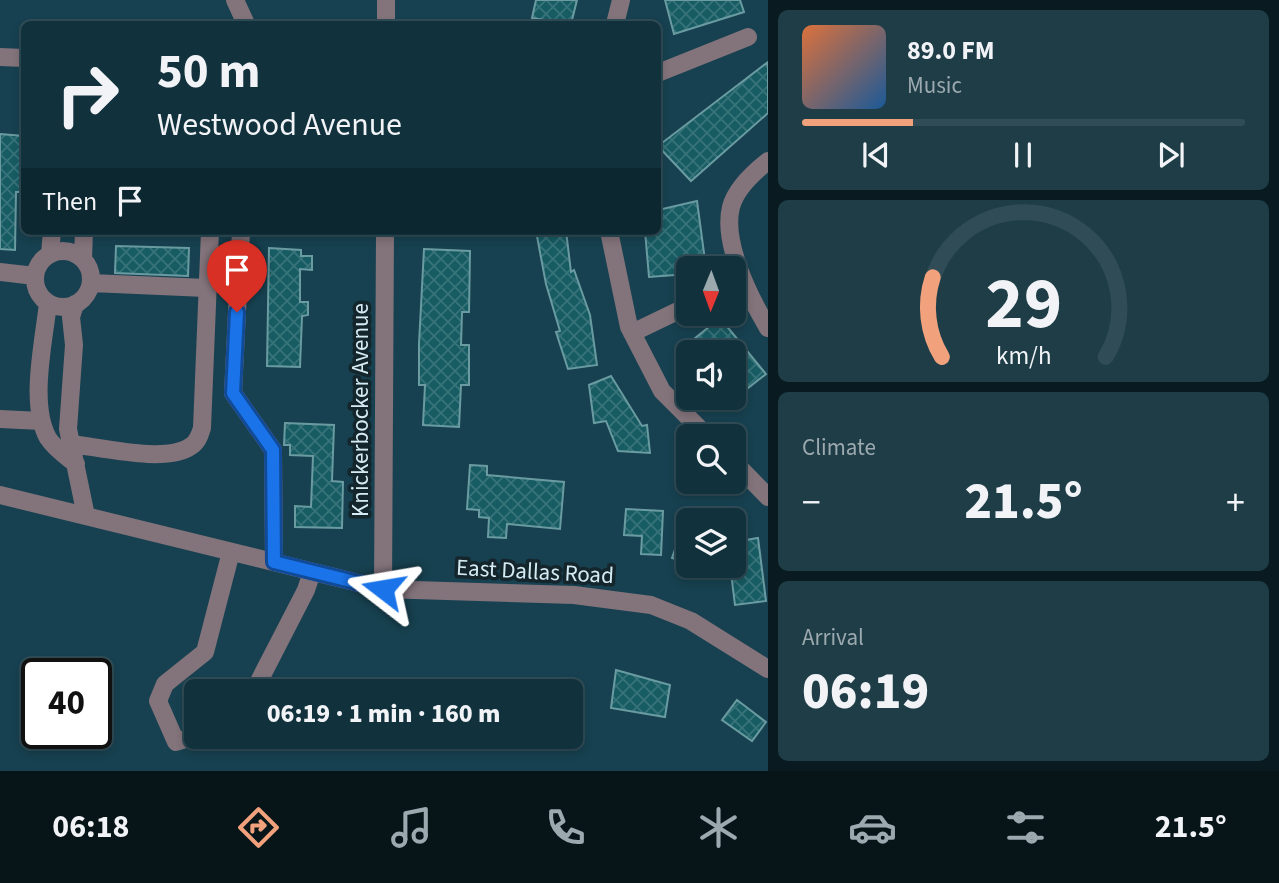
<!DOCTYPE html>
<html lang="en">
<head>
<meta charset="utf-8">
<style>
	:root { --surface:#11313c; --page:#1e3d47; --text:#f1f3f6; --muted:#9ca9af; --line:#304c56; --accent:#f1a17c }
	body { margin:0; font-family:"Source Sans 3",sans-serif; background:var(--page); color:var(--text); height:100vh; display:flex; flex-direction:column; font-size:26px; white-space:nowrap }
	* { box-sizing:border-box; margin:0 }
	p { font-size:23px; color:var(--muted) }
	.icon { flex:none; width:38px; height:38px; fill:none; stroke:currentColor; stroke-width:2; stroke-linecap:round; stroke-linejoin:round }
	.map { position:relative; flex:1; overflow:hidden }
	.details { display:flex; flex-direction:column; gap:10px; padding:10px; background:#091b21; width:511px }
	.details>* { flex:none }
	.top-card { position:absolute; left:21px; top:21px; width:640px; height:214px; border-radius:10px; box-shadow:0 4px 10px #0003,0 0 0 2px var(--line); background:#11313c; color:var(--text); overflow:hidden }
	.needle { width:46px; rotate:181deg }
	.tools { position:absolute; left:676px; top:256px; display:grid; gap:14px }
	.tools a { display:grid; place-items:center; width:70px; height:70px; border-radius:10px; background:var(--surface); box-shadow:0 4px 10px #0003,0 0 0 2px var(--line); font-size:35px }
	.speed { position:absolute; left:21px; top:658px; display:flex; gap:14px; font-size:35px; font-weight:700; text-align:center }
	.speed>* { display:grid; place-content:center; width:91px; height:91px; border-radius:50%; background:var(--surface); box-shadow:0 4px 10px #0003,0 0 0 2px var(--line); line-height:1 }
	.speed .limit { border:4px solid #111; border-radius:10px; background:#fff; color:#111 }
	.pin { position:absolute; display:grid; place-items:center; width:60px; height:60px; color:#fff; margin:-72px -30px; border-radius:50% 50% 50% 0; rotate:-45deg; box-shadow:0 0 7px #0007 }
	.pin .icon { rotate:45deg }
	.me { position:absolute; width:77px; margin:-38px; rotate:284deg; stroke-linejoin:round; filter:drop-shadow(0 0 5px #0008) }
	.turn { display:flex; align-items:center; gap:24px; height:147px; padding:0 21px; font-size:32px }
	.turn .icon { width:91px; height:91px; stroke-width:2.5 }
	.turn b { display:block; font-size:49px; line-height:60px }
	.then { display:flex; align-items:center; height:66px; padding:0 21px; background:#0003; gap:14px; font-size:26px }
	.big { font-size:52px; font-weight:800; line-height:1.1 }
	.details .tile { flex:1; display:flex; flex-direction:column; justify-content:center; gap:10px; min-width:0; padding:0 24px; border-radius:10px; background:var(--page) }
	.details .dial { align-items:center; gap:0 }
	.dial svg { height:182px; overflow:visible; fill:none; stroke:var(--line); stroke-width:7; stroke-linecap:round; text-anchor:middle }
	.dial text { fill:var(--text); stroke:none }
	.song { display:flex; align-items:center; gap:21px }
	.cover { width:84px; height:84px; border-radius:10px; background:linear-gradient(135deg,hsl(20 70% 55%),hsl(210 70% 35%)) }
	.played { height:7px; border-radius:4px; background:linear-gradient(90deg,var(--accent) 25%,var(--line) 25%) }
	.keys { display:flex; justify-content:space-around; direction:ltr }
	.heat { display:flex; justify-content:space-between; align-items:center; font-size:38px; direction:ltr }
	.trip { position:absolute; left:184px; top:679px; width:399px; height:70px; border-radius:10px; background:var(--surface); box-shadow:0 4px 10px #0003,0 0 0 2px var(--line); font-weight:800; line-height:70px; text-align:center }
	.dock { display:flex; height:112px; justify-content:space-around; align-items:center; background:#071418; color:var(--muted) }
	.dock .icon { width:49px; height:49px }
	.dock .current { color:var(--accent) }
	.dock b { font-size:32px; color:var(--text) }
	main { display:flex; flex:1; min-height:0 }
	.map>svg:first-child { display:block }
	.building { fill:url(#building-cross-hatch); stroke:#6a9ba1; stroke-width:2 }
	.lines { fill:none; stroke-linecap:round; stroke-linejoin:round }
	.minor { stroke:#83737b; stroke-width:18 }
	.route-casing { stroke:#114b97; stroke-width:18 }
	.route { stroke:#1a73e8; stroke-width:12 }
	.labels { text-anchor:middle; stroke-width:7; stroke-linejoin:round; paint-order:stroke }
	.street-label { font-size:23px; fill:#d5ebf4; stroke:#14252c }
</style>
</head>
<body>
<main>
<div class="map">
<svg width="768" height="771" viewBox="0 0 768 771">
	<defs>
		<pattern id="building-cross-hatch" width="8" height="8" patternUnits="userSpaceOnUse" patternTransform="scale(1.75)"><rect width="8" height="8" fill="#175b63"/><path d="M0 0l8 8M0 8l8-8" fill="none" stroke="#38737a"/></pattern>
	</defs>
	<rect width="100%" height="100%" fill="#174150"/>
	<path class="building" d="M536,0H577L571,24L532,18Z
		M665,0H740L744,12L674,34Z
		M768,62V113L691,181L658,146Z
		M0,134L24,136L20,192H16L15,250L0,249Z
		M697,201L706,268H688V274L649,277L645,231H658V210Z
		M536,231H566L571,272L574,270L590,315L597,365L568,369L556,332L560,331L546,284Z
		M116,246L189,248L188,276L115,273Z
		M269,248L301,250V256H312V270L300,269V302H308V315L302,316L300,367L267,366Z
		M424,249L470,251L469,312H462L461,345H469V385H461L459,427L423,425L425,385H419V344Z
		M720,318L766,374L733,400V352H678Z
		M611,376L642,426L647,425L650,453L618,451L606,421L594,423L589,385Z
		M285,423L334,425L332,481L343,482L342,528L295,527V506L311,507L313,456L290,455V445H284Z
		M470,465L487,466V475L564,482L560,529L507,524L506,538L488,537L489,518L479,517V510L467,509Z
		M626,509L663,511L661,555L641,554L642,536L624,535Z
		M686,519L688,520V564L672,558Z
		M758,538L766,601L735,605L730,565H733V542Z
		M616,670L670,685L665,717L611,708Z
		M737,700L766,722L752,741L722,720Z"/>
	<g class="lines">
		<path class="minor" d="M235,0L246,24
			M386,24V0
			M615,24L621,0
			M0,57L24,58
			M658,73L748,37
			M768,161C754,172 736,188 731,207C722,243 750,298 768,328
			M241,231L233,393L273,450L274,562
			M609,231L629,327L662,391L707,436
			M35 279a28 28 0 1 1 56 0a28 28 0 1 1-56 0Z
			M50,254L52,231
			M83,259L84,231
			M0,272L35,276
			M91,283L206,288
			M48,303C44,341 29,404 48,438C55,449 66,456 76,464
			M75,304L71,317L74,345L68,429L86,516
			M632,333L688,306
			M0,419L41,421
			M71,444C100,447 167,464 191,446C198,442 200,434 202,428L210,231
			M733,461L768,497
			M0,495L383,589L574,595L651,605L691,621L768,669
			M383,589L385,231
			M254,691L306,590L312,572
			M196,736L176,742L158,701L165,684L205,652L231,552"/>
	</g>
	<g class="lines">
		<g class="route-casing">
			<path id="route" d="M237,312L233,393L273,450L274,562L383,589"/>
		</g>
		<use href="#route" class="route"/>
	</g>
	<g class="labels">
		<g class="street-label">
			<text transform="translate(360 410) rotate(-90)" y="8">Knickerbocker Avenue</text>
			<text transform="translate(535 571) rotate(3)" y="8">East Dallas Road</text>
		</g>
	</g>
</svg>
<div class="tools">
<a><svg class="needle" viewBox="-14 -14 28 28"><path d="M0-13l5 13h-10z" fill="#e53935"/><path d="M0 13l5-13h-10z" fill="#9ca9af"/></svg></a>
<a><svg class="icon" aria-label="sound" viewBox="0 0 24 24"><path d="M4 9h4l5-4v14l-5-4H4zM17 9q2 3 0 6"/></svg></a>
<a><svg class="icon" aria-label="search" viewBox="0 0 24 24"><circle cx="10" cy="10" r="6"/><path d="M15 15l6 6"/></svg></a>
<a><svg class="icon" aria-label="layers" viewBox="0 0 24 24"><path d="M12 4l9 5-9 5-9-5zM3 14l9 5 9-5"/></svg></a>
</div>
<div class="speed"><div class="limit">40</div></div>
<div class="pin" style="left:237px;top:312px;background:#d93025"><svg class="icon" aria-label="arrive" viewBox="0 0 24 24"><path d="M6 21V4h12l-3 4 3 4H6"/></svg></div>
<svg class="me" style="left:383px;top:589px" viewBox="-20 -20 40 40"><path d="M0-17L14 15 0 8-14 15z" fill="#1a73e8" stroke="#fff" stroke-width="4"/></svg>
<div class="trip">06:19 · 1 min · 160 m</div>
<div class="top-card">
<div class="turn"><svg class="icon" aria-label="right" viewBox="0 0 24 24"><path d="M7 20v-9h11M14 6l5 5-5 5"/></svg><div><b>50 m</b>Westwood Avenue</div></div>
<div class="then">Then<svg class="icon" aria-label="arrive" viewBox="0 0 24 24"><path d="M6 21V4h12l-3 4 3 4H6"/></svg></div>
</div>
</div>
<section class="details">
<div class="tile">
<div class="song"><i class="cover"></i><div><b>89.0 FM</b><p>Music</p></div></div>
<div class="played"></div>
<div class="keys"><svg class="icon" aria-label="previous" viewBox="0 0 24 24"><path d="M18 5L8 12l10 7zM5 5v14"/></svg><svg class="icon" aria-label="pause" viewBox="0 0 24 24"><path d="M8 5v14M16 5v14"/></svg><svg class="icon" aria-label="next" viewBox="0 0 24 24"><path d="M6 5l10 7-10 7zM19 5v14"/></svg></div>
</div>
<div class="tile dial"><svg viewBox="0 0 100 80">
<path d="M14 69A42 42 0 1 1 86 69"/>
<path d="M14 69A42 42 0 0 1 10 34" stroke="#f1a17c"/>
<text x="50" y="56" font-size="32" font-weight="700">29</text>
<text x="50" y="72" font-size="11">km/h</text>
</svg></div>
<div class="tile"><p>Climate</p>
<div class="heat"><a>−</a><b class="big">21.5°</b><a>+</a></div>
</div>
<div class="tile"><p>Arrival</p><b class="big">06:19</b></div>
</section>
</main>
<nav class="dock">
<b>06:18</b>
<svg class="icon current" aria-label="directions" viewBox="0 0 24 24"><path d="M12 3l9 9-9 9-9-9zM9 14v-3h6M13 9l2 2-2 2"/></svg>
<svg class="icon" aria-label="music" viewBox="0 0 24 24"><path d="M9 18V5l10-2v13"/><circle cx="6" cy="18" r="3"/><circle cx="16" cy="16" r="3"/></svg>
<svg class="icon" aria-label="phone" viewBox="0 0 24 24"><path d="M5 4h4l2 5-3 2q2 4 5 5l2-3 5 2v4C11 20 4 13 5 4z"/></svg>
<svg class="icon" aria-label="climate" viewBox="0 0 24 24"><path d="M12 3v18M4 7l16 10M4 17L20 7"/></svg>
<svg class="icon" aria-label="car" viewBox="0 0 24 24"><path d="M5 17H2v-5l4-1 3-4h7l3 4 3 1v5h-3M9 17h6M6 11h13"/><circle cx="7" cy="17" r="2"/><circle cx="17" cy="17" r="2"/></svg>
<svg class="icon" aria-label="filters" viewBox="0 0 24 24"><path d="M4 7h16M4 17h16"/><circle cx="9" cy="7" r="2"/><circle cx="15" cy="17" r="2"/></svg>
<b>21.5°</b>
</nav>
</body>
</html>
